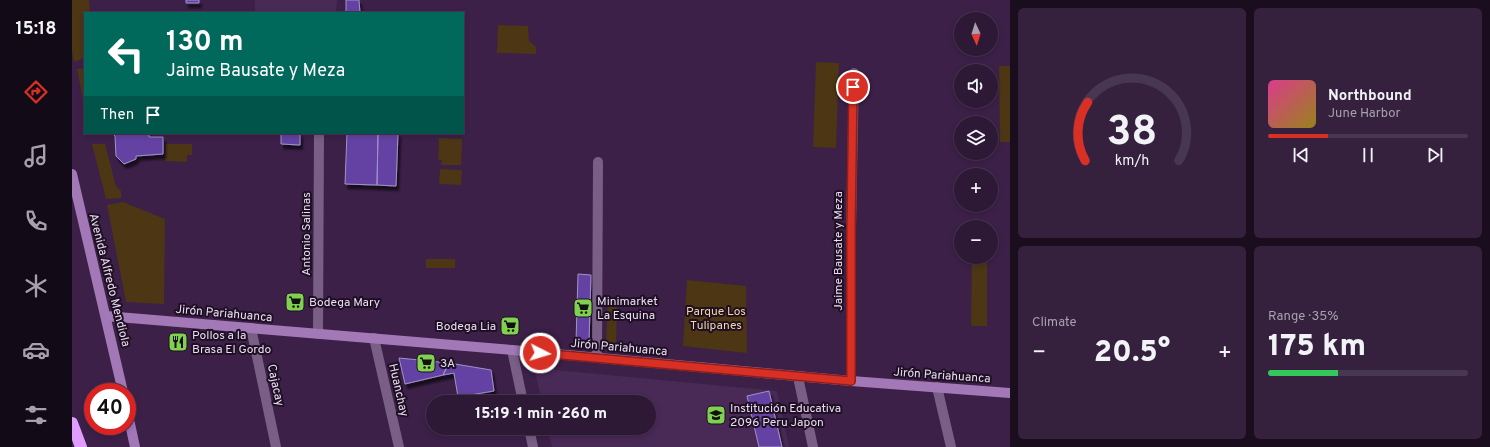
<!DOCTYPE html>
<html lang="en">
<head>
<meta charset="utf-8">
<style>
	:root { --surface:#2d1836; --page:#35213e; --text:#f1f3f6; --muted:#a7a0ad; --line:#483751; --accent:#d93025 }
	body { margin:0; font-family:Overpass,sans-serif; background:var(--page); color:var(--text); height:100vh; display:flex; flex-direction:column; font-size:15px; white-space:nowrap }
	* { box-sizing:border-box; margin:0 }
	p { font-size:13px; color:var(--muted) }
	.icon { flex:none; width:22px; height:22px; fill:none; stroke:currentColor; stroke-width:2; stroke-linecap:round; stroke-linejoin:round }
	.map { position:relative; flex:1; overflow:hidden }
	.details { display:flex; flex-direction:column; gap:8px; padding:8px; background:#190d1e; width:480px }
	.details>* { flex:none }
	.hud { position:absolute; left:12px; top:12px; width:380px; height:122px; border-radius:0px; box-shadow:0 2px 6px #0003,0 0 0 1px var(--line); background:#00695c; color:#fff; overflow:hidden }
	.needle { width:26px; rotate:176deg }
	.buttons { position:absolute; left:882px; top:12px; display:grid; gap:8px }
	.buttons a { display:grid; place-items:center; width:44px; height:44px; border-radius:50%; background:var(--surface); box-shadow:0 2px 6px #0003,0 0 0 1px var(--line); font-size:20px }
	.speed { position:absolute; left:12px; top:383px; display:flex; gap:8px; font-size:20px; font-weight:700; text-align:center }
	.speed>* { display:grid; place-content:center; width:52px; height:52px; border-radius:50%; background:var(--surface); box-shadow:0 2px 6px #0003,0 0 0 1px var(--line); line-height:1 }
	.speed .limit { border:6px solid #d22; background:#fff; color:#111 }
	.pin { position:absolute; display:grid; place-items:center; width:34px; height:34px; color:#fff; margin:-17px; border:2px solid #fff; border-radius:50%; box-shadow:0 1px 4px #0007 }
	.me { position:absolute; width:44px; margin:-22px; rotate:95deg; stroke-linejoin:round; filter:drop-shadow(0 0 3px #0008) }
	.turn { display:flex; align-items:center; gap:14px; height:84px; padding:0 16px; font-size:18px }
	.turn .icon { width:52px; height:52px; stroke-width:2.5 }
	.turn b { display:block; font-size:28px; line-height:34px }
	.then { display:flex; align-items:center; height:38px; padding:0 16px; background:#0003; gap:8px; font-size:15px }
	.big { font-size:30px; font-weight:800; line-height:1.1 }
	.details .widget { flex:1; display:flex; flex-direction:column; justify-content:center; gap:6px; min-width:0; padding:0 14px; border-radius:6px; background:var(--page) }
	.details .dial { align-items:center; gap:0 }
	.dial svg { height:104px; overflow:visible; fill:none; stroke:var(--line); stroke-width:7; stroke-linecap:round; text-anchor:middle }
	.dial text { fill:var(--text); stroke:none }
	.song { display:flex; align-items:center; gap:12px }
	.cover { width:48px; height:48px; border-radius:6px; background:linear-gradient(135deg,hsl(330 70% 55%),hsl(50 70% 35%)) }
	.played { height:4px; border-radius:2px; background:linear-gradient(90deg,var(--accent) 30%,var(--line) 30%) }
	.keys { display:flex; justify-content:space-around; direction:ltr }
	.heat { display:flex; justify-content:space-between; align-items:center; font-size:22px; direction:ltr }
	.charge { height:6px; border-radius:3px; background:linear-gradient(90deg,#34c759 35%,var(--line) 0) }
	.details .tiles { flex:1; display:grid; gap:8px; grid-template-columns:repeat(2,1fr) }
	.trip { position:absolute; left:354px; top:395px; width:230px; height:40px; border-radius:20px; background:var(--surface); box-shadow:0 2px 6px #0003,0 0 0 1px var(--line); font-weight:800; line-height:40px; text-align:center }
	main { display:flex; flex:1; min-height:0 }
	.menu { display:flex; flex-direction:column; width:72px; justify-content:space-around; align-items:center; background:#120a16; color:var(--muted) }
	.menu .icon { width:28px; height:28px }
	.menu .on { color:var(--accent) }
	.menu b { font-size:18px; color:var(--text) }
	.map>svg:first-child { display:block }
	.built { fill:#492956 }
	.green { fill:#4c3614 }
	.building { fill:#6342a3; stroke:#a093c8; filter:url(#shadow) }
	.lines { fill:none; stroke-linecap:round; stroke-linejoin:round }
	.street { stroke:#795e85; stroke-width:10 }
	.secondary { stroke:#a378b6; stroke-width:10 }
	.highway { stroke:#e19dfe; stroke-width:12 }
	.route-casing { stroke:#8d1f18; stroke-width:10 }
	.route { stroke:#d93025; stroke-width:7 }
	.labels { text-anchor:middle; stroke-width:4; stroke-linejoin:round; paint-order:stroke }
	.street-label { font-size:12px; fill:#eddbf5; stroke:#1d1022 }
	.poi-label { font-size:12px; fill:#eddbf5; stroke:#1d1022; text-anchor:start }
	.park-label { font-size:12px; fill:#f6d4a5; stroke:#1d1022 }
</style>
</head>
<body>
<main>
<nav class="menu">
<b>15:18</b>
<svg class="icon on" aria-label="directions" viewBox="0 0 24 24"><path d="M12 3l9 9-9 9-9-9zM9 14v-3h6M13 9l2 2-2 2"/></svg>
<svg class="icon" aria-label="music" viewBox="0 0 24 24"><path d="M9 18V5l10-2v13"/><circle cx="6" cy="18" r="3"/><circle cx="16" cy="16" r="3"/></svg>
<svg class="icon" aria-label="phone" viewBox="0 0 24 24"><path d="M5 4h4l2 5-3 2q2 4 5 5l2-3 5 2v4C11 20 4 13 5 4z"/></svg>
<svg class="icon" aria-label="climate" viewBox="0 0 24 24"><path d="M12 3v18M4 7l16 10M4 17L20 7"/></svg>
<svg class="icon" aria-label="car" viewBox="0 0 24 24"><path d="M5 17H2v-5l4-1 3-4h7l3 4 3 1v5h-3M9 17h6M6 11h13"/><circle cx="7" cy="17" r="2"/><circle cx="17" cy="17" r="2"/></svg>
<svg class="icon" aria-label="filters" viewBox="0 0 24 24"><path d="M4 7h16M4 17h16"/><circle cx="9" cy="7" r="2"/><circle cx="15" cy="17" r="2"/></svg>
</nav>
<div class="map">
<svg width="938" height="447" viewBox="0 0 938 447">
	<defs>
		<filter id="shadow"><feDropShadow dx="2.5" dy="4.5" stdDeviation="1" flood-color="#0009"/></filter>
	</defs>
	<rect width="100%" height="100%" fill="#3c2048"/>
	<path class="built" d="M183,0H265L264,13H183Z
		M462,368L705,391L717,447H480L475,428H577V402H470Z"/>
	<path class="green" d="M0,0H17L18,13H13V58L2,62L0,51Z
		M426,25L456,26L457,41L464,47V54L425,53Z
		M744,62L767,63L764,148L741,147Z
		M927,66H938V142H928Z
		M13,68V105H12L5,69Z
		M367,138L390,139L389,165H369L370,160H366Z
		M20,144H33L44,186L49,191V198L34,199Z
		M94,144H120V155H115V162L93,161Z
		M368,169L390,170L389,185L367,184Z
		M51,202L93,219L92,304L54,302L35,205Z
		M900,257H915V326H899Z
		M354,259H383V268H354Z
		M615,280L674,286L675,353L611,346Z
		M536,306L545,307L544,344L535,343L534,340Z"/>
	<path class="building" d="M114,0H127V3H114Z
		M274,0H287L288,13H274Z
		M40,133H77V137H91V154L64,156V159L52,164L44,156L43,136Z
		M209,133H228V145L209,144Z
		M275,133H306L305,185L273,184Z
		M306,133H326L324,186L305,185Z
		M506,274L519,275L517,342H504Z
		M327,358L377,363L371,375L333,384Z
		M377,363L419,370L422,391L386,397L382,373L371,375Z
		M697,391L710,447H687L675,396Z"/>
	<g class="lines">
		<path class="street" d="M179,328L204,447
			M246,334L247,133
			M302,338L327,447
			M440,350L451,402
			M525,358L526,162
			M726,377L741,447
			M779,381V229L782,73
			M865,387L879,447
			M457,428L461,447"/>
		<path class="secondary" d="M0,174L51,392
			M34,316L440,350L779,381L938,393
			M55,410L63,447"/>
		<path class="highway" d="M0,423L9,447"/>
	</g>
	<g class="lines">
		<g class="route-casing">
			<path id="route" d="M468,353L779,381V229L781,87"/>
		</g>
		<use href="#route" class="route"/>
	</g>
	<defs>
		<g id="supermarket-square" transform="scale(1)"><rect x="-9" y="-9" width="18" height="18" rx="4" fill="#81d050" stroke="#1d1022"/><path d="M-6-5.5h2.5l.6 2H6L4.5 2H-2.5L-4.4-4H-6ZM-1.5 3.2a1.3 1.3 0 1 0 .1 0ZM3 3.2a1.3 1.3 0 1 0 .1 0Z" fill="#111"/></g>
		<g id="restaurant-square" transform="scale(1)"><rect x="-9" y="-9" width="18" height="18" rx="4" fill="#81d050" stroke="#1d1022"/><path d="M-5-6h1v4h1v-4h1v4h1v-4h1v5L-1.5 .5V6h-2V.5L-5-1ZM5-6V6H3V1.5H1.5Q1.5-4 5-6Z" fill="#111"/></g>
		<g id="school-square" transform="scale(1)"><rect x="-9" y="-9" width="18" height="18" rx="4" fill="#81d050" stroke="#1d1022"/><path d="M0-5L7-2L0 1L-7-2ZM-4 1L0 2.5L4 1V4Q0 6-4 4Z" fill="#111"/></g>
	</defs>
	<g fill-rule="evenodd">
		<use href="#supermarket-square" x="223" y="302"/>
		<use href="#supermarket-square" x="511" y="308"/>
		<use href="#supermarket-square" x="438" y="326"/>
		<use href="#restaurant-square" x="106" y="342"/>
		<use href="#supermarket-square" x="354" y="363"/>
		<use href="#school-square" x="644" y="415"/>
	</g>
	<g class="labels">
		<g class="street-label">
			<text transform="translate(234 234) rotate(-90)" y="4">Antonio Salinas</text>
			<text transform="translate(766 251) rotate(-90)" y="4">Jaime Bausate y Meza</text>
			<text transform="translate(38 280) rotate(76)" y="4">Avenida Alfredo Mendiola</text>
			<text transform="translate(152 313) rotate(5)" y="4">Jirón Pariahuanca</text>
			<text transform="translate(547 347) rotate(5)" y="4">Jirón Pariahuanca</text>
			<text transform="translate(870 375) rotate(4)" y="4">Jirón Pariahuanca</text>
			<text transform="translate(204 385) rotate(78)" y="4">Cajacay</text>
			<text transform="translate(327 390) rotate(77)" y="4">Huanchay</text>
		</g>
		<g class="poi-label">
			<text x="525" y="305">Minimarket<tspan x="525" dy="14">La Esquina</tspan></text>
			<text x="237" y="306">Bodega Mary</text>
			<text x="424" y="330" text-anchor="end">Bodega Lia</text>
			<text x="120" y="339">Pollos a la<tspan x="120" dy="14">Brasa El Gordo</tspan></text>
			<text x="368" y="367">3A</text>
			<text x="658" y="412">Institución Educativa<tspan x="658" dy="14">2096 Peru Japon</tspan></text>
		</g>
		<g class="park-label">
			<text x="644" y="315">Parque Los<tspan x="644" dy="14">Tulipanes</tspan></text>
		</g>
	</g>
</svg>
<div class="buttons">
<a><svg class="needle" viewBox="-14 -14 28 28"><path d="M0-13l5 13h-10z" fill="#e53935"/><path d="M0 13l5-13h-10z" fill="#a7a0ad"/></svg></a>
<a><svg class="icon" aria-label="sound" viewBox="0 0 24 24"><path d="M4 9h4l5-4v14l-5-4H4zM17 9q2 3 0 6"/></svg></a>
<a><svg class="icon" aria-label="layers" viewBox="0 0 24 24"><path d="M12 4l9 5-9 5-9-5zM3 14l9 5 9-5"/></svg></a>
<a>+</a>
<a>−</a>
</div>
<div class="speed"><div class="limit">40</div></div>
<div class="pin" style="left:781px;top:87px;background:#d93025"><svg class="icon" aria-label="arrive" viewBox="0 0 24 24"><path d="M6 21V4h12l-3 4 3 4H6"/></svg></div>
<svg class="me" style="left:468px;top:353px" viewBox="-20 -20 40 40"><circle r="17" fill="#d93025" stroke="#fff" stroke-width="3"/><path d="M0-11L8 9 0 5-8 9z" fill="#fff"/></svg>
<div class="trip">15:19 · 1 min · 260 m</div>
<div class="hud">
<div class="turn"><svg class="icon" aria-label="left" viewBox="0 0 24 24"><path d="M17 20v-9H6M10 6l-5 5 5 5"/></svg><div><b>130 m</b>Jaime Bausate y Meza</div></div>
<div class="then">Then<svg class="icon" aria-label="arrive" viewBox="0 0 24 24"><path d="M6 21V4h12l-3 4 3 4H6"/></svg></div>
</div>
</div>
<section class="details">
<div class="tiles">
<div class="widget dial"><svg viewBox="0 0 100 80">
<path d="M14 69A42 42 0 1 1 86 69"/>
<path d="M14 69A42 42 0 0 1 16 24" stroke="#d93025"/>
<text x="50" y="56" font-size="32" font-weight="700">38</text>
<text x="50" y="72" font-size="11">km/h</text>
</svg></div>
<div class="widget">
<div class="song"><i class="cover"></i><div><b>Northbound</b><p>June Harbor</p></div></div>
<div class="played"></div>
<div class="keys"><svg class="icon" aria-label="previous" viewBox="0 0 24 24"><path d="M18 5L8 12l10 7zM5 5v14"/></svg><svg class="icon" aria-label="pause" viewBox="0 0 24 24"><path d="M8 5v14M16 5v14"/></svg><svg class="icon" aria-label="next" viewBox="0 0 24 24"><path d="M6 5l10 7-10 7zM19 5v14"/></svg></div>
</div>
<div class="widget"><p>Climate</p>
<div class="heat"><a>−</a><b class="big">20.5°</b><a>+</a></div>
</div>
<div class="widget"><p>Range · 35%</p><b class="big">175 km</b><div class="charge"></div></div>
</div>
</section>
</main>
</body>
</html>
